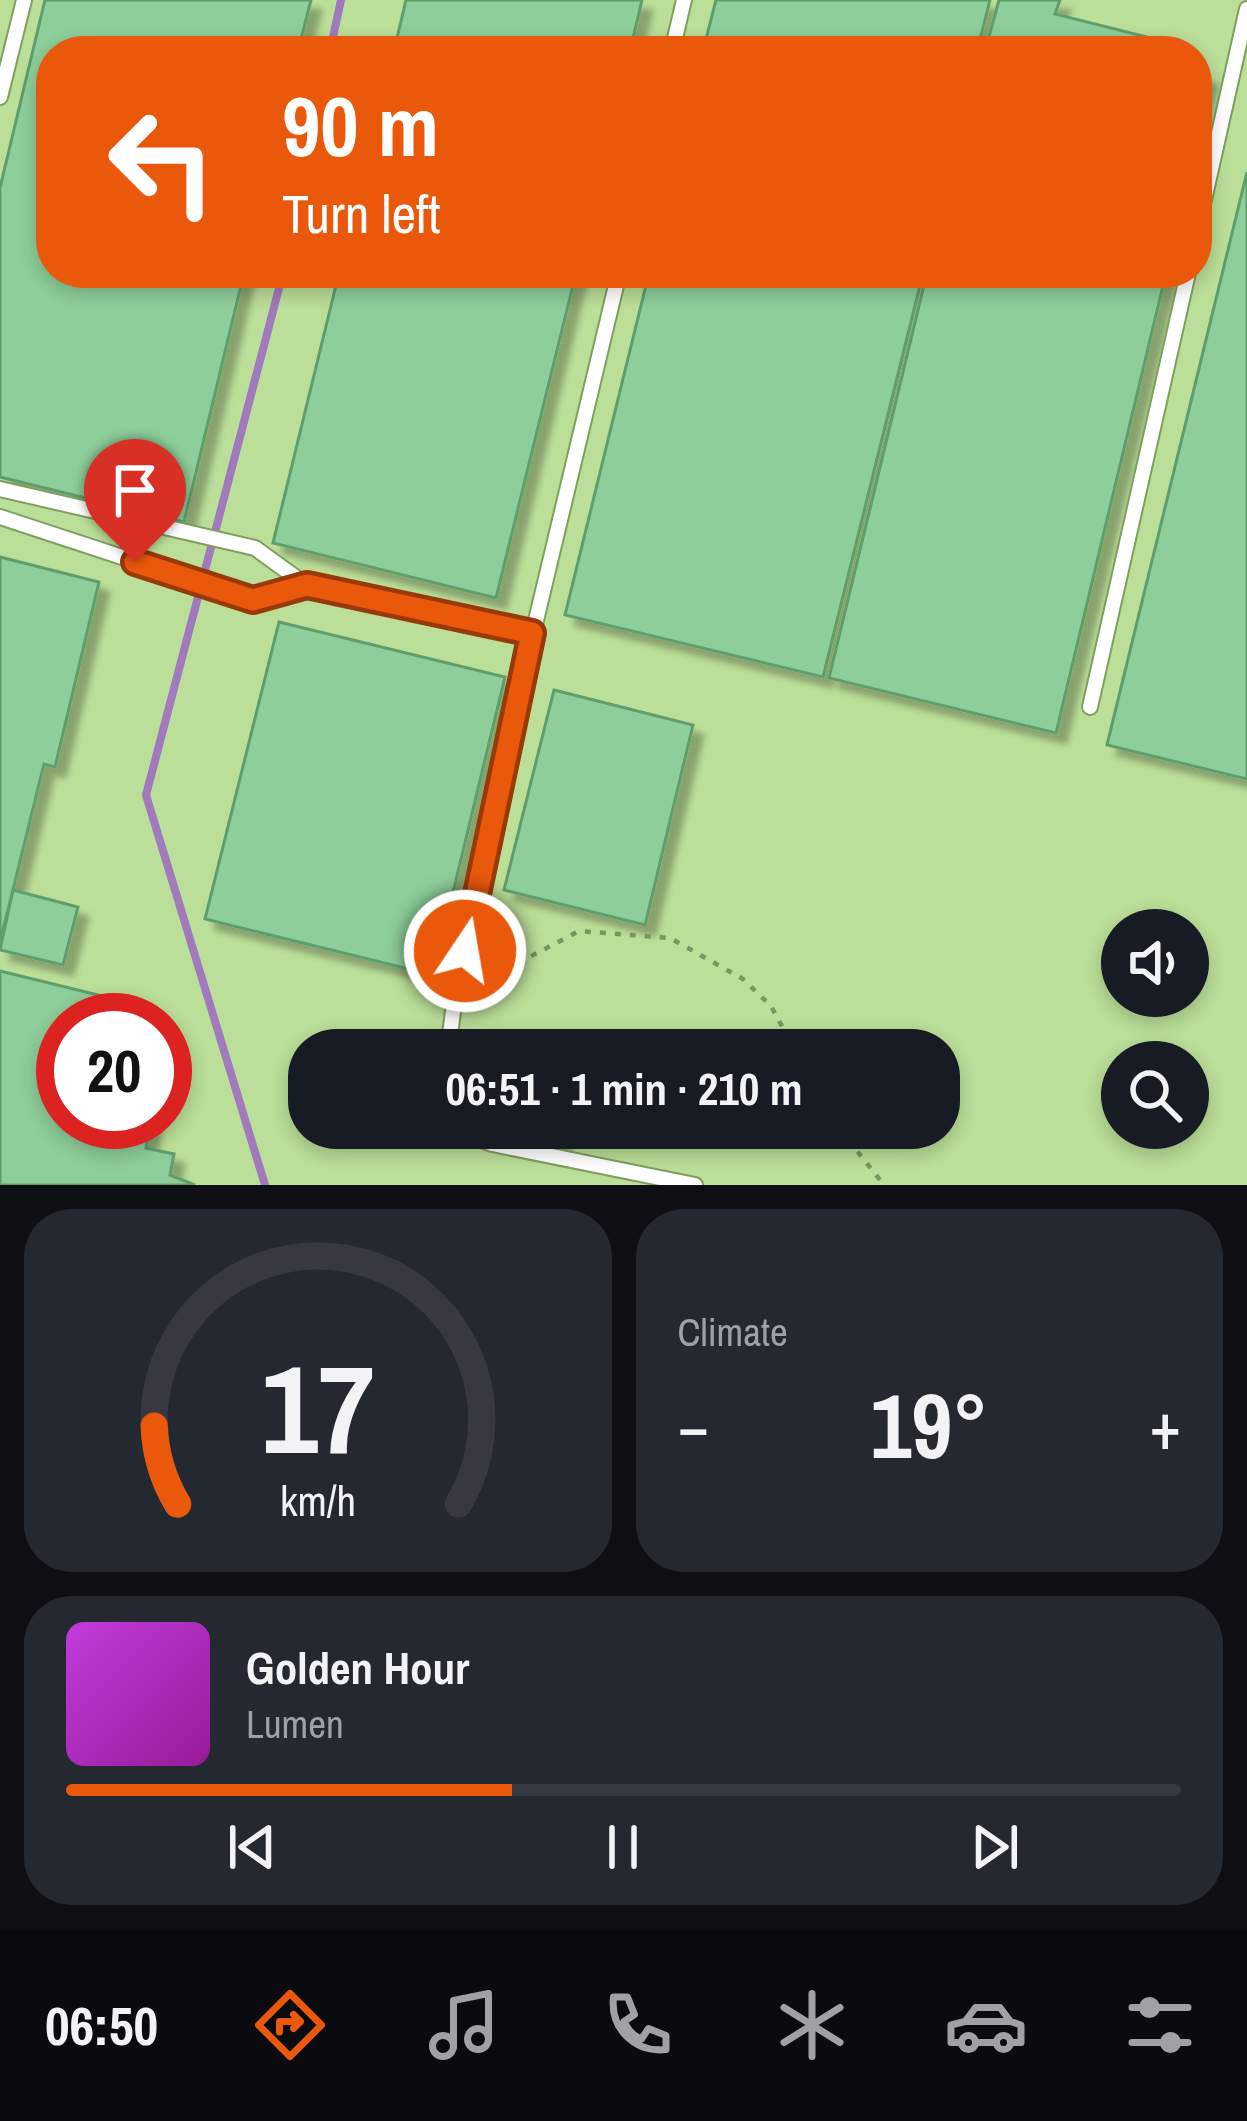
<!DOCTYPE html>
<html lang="en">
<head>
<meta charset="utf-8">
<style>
	:root { --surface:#171b24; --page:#242831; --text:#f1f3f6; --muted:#9ea1a6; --line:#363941; --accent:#ea580c }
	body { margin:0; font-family:"Archivo Narrow",sans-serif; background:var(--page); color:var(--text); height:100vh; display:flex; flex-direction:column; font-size:45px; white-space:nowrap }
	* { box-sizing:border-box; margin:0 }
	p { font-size:39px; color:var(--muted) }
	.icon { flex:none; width:66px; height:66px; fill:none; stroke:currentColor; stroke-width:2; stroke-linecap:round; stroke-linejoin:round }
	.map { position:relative; height:1185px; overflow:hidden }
	.panel { display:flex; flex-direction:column; gap:24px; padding:24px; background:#0d0f14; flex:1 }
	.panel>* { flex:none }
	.banner { position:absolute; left:36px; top:36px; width:1176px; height:252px; border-radius:48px; box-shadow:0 6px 18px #0003; background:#ea580c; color:#fff; overflow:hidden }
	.controls { position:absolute; left:1101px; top:909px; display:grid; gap:24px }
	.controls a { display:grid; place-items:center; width:108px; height:108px; border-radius:50%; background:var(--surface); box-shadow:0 6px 18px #0003; font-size:60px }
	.speed { position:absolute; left:36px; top:993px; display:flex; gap:24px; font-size:60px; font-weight:700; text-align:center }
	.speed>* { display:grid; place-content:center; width:156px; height:156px; border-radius:50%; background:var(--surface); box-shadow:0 6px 18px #0003; line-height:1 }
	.speed .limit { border:18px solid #d22; background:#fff; color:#111 }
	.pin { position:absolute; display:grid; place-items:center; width:102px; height:102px; color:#fff; margin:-123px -51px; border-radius:50% 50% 50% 0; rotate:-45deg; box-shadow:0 0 12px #0007 }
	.pin .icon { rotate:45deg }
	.me { position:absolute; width:132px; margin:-66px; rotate:12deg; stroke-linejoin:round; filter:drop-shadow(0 0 9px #0008) }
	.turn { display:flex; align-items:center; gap:42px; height:252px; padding:0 48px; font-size:54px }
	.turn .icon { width:156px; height:156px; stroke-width:2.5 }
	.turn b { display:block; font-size:84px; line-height:102px }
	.big { font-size:90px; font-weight:700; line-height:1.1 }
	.panel .widget { flex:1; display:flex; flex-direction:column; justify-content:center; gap:18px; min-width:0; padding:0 42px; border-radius:48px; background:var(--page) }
	.panel .dial { align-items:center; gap:0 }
	.dial svg { height:312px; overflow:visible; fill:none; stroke:var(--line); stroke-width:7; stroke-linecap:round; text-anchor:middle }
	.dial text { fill:var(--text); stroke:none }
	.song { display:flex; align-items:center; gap:36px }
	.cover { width:144px; height:144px; border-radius:18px; background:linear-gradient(135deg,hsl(290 70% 55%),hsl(300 70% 35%)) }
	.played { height:12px; border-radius:6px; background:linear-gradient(90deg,var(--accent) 40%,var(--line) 40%) }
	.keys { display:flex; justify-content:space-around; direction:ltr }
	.heat { display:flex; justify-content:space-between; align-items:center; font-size:66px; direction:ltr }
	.panel .tiles { flex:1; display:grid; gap:24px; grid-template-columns:1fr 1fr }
	.widget:last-child { grid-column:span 2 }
	.trip { position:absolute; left:288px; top:1029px; width:672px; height:120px; border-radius:48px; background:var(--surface); box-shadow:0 6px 18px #0003; font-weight:700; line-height:120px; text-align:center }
	.tabs { display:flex; height:192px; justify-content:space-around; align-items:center; background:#090b0e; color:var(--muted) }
	.tabs .icon { width:84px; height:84px }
	.tabs .active { color:var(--accent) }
	.tabs b { font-size:54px; color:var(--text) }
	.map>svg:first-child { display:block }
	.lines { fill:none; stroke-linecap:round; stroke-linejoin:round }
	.stream { stroke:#a07abc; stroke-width:8 }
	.building { fill:#8ece9a; stroke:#5f9e6c; stroke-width:3; filter:url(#shadow) }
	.lane-casing { stroke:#7f9f5c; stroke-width:18 }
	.path { stroke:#7b9562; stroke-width:4.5; stroke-dasharray:6 9; stroke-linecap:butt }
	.lane { stroke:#fff; stroke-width:14 }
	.route-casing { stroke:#983908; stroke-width:30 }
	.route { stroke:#ea580c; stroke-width:21 }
</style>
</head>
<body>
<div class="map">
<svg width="1247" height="1185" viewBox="0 0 1247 1185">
	<defs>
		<filter id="shadow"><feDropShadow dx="10" dy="10" stdDeviation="3" flood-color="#0004"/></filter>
	</defs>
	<rect width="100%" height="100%" fill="#bbde98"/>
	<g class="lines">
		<path class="stream" d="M330,51L341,0
			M265,1185L146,795L283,273"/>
	</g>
	<path class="building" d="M45,0H311L298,51H51V273H244L184,522L0,477V188Z
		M406,0H642L630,51H394Z
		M716,0H990L977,51H703Z
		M999,0H1060L1055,14L1159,40L1157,51H985Z
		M1197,73L1208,75L1197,119Z
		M1247,172V779L1107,745Z
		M339,273H576L496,598L273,543Z
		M649,273H923L823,677L565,615Z
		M927,273H1166L1056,733L829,678Z
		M0,557L99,582L55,767L44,764L0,942Z
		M279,622L505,677L433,975L205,919Z
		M554,690L693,725L645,925L504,890Z
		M13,890L78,907L63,965L0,950Z
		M0,971L119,1000L114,1020H63V1122H151L146,1148L174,1154L170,1175L195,1185H0Z
		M498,1128H563L560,1141Z"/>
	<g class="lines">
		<g class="lane-casing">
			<path id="lane" d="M672,51L684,0
				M0,97L24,0
				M1197,231L1247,9
				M0,489L255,548L306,585L533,633
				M0,517L253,600L306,585
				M1090,707L1188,273
				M448,1050L455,996L533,633L619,273
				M450,1128L492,1144L695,1185"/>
		</g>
		<path class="path" d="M478,984L579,931L670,938L743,979L771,1006L795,1050
			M839,1128L884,1185"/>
		<use href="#lane" class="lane"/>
	</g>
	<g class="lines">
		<g class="route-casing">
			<path id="route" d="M135,562L253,600L307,585L532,633L465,951"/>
		</g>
		<use href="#route" class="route"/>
	</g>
</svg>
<div class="controls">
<a><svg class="icon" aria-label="sound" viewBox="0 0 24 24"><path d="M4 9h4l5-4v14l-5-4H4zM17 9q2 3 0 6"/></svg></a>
<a><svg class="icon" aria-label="search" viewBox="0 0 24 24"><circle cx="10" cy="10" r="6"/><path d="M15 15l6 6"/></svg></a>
</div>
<div class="speed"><div class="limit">20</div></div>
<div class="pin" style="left:135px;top:562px;background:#d93025"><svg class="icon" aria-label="arrive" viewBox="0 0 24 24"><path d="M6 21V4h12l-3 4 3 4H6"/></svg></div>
<svg class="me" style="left:465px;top:951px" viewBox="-20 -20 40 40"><circle r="17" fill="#ea580c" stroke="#fff" stroke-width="3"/><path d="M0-11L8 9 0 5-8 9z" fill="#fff"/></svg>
<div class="trip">06:51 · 1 min · 210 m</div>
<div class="banner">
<div class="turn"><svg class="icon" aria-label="left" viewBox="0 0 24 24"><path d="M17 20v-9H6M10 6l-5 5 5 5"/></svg><div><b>90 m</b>Turn left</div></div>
</div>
</div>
<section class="panel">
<div class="tiles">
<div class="widget dial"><svg viewBox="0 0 100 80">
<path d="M14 69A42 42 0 1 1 86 69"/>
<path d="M14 69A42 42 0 0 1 8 49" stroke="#ea580c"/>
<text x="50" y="56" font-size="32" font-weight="700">17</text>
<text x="50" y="72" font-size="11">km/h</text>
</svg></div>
<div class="widget"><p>Climate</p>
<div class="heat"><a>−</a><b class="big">19°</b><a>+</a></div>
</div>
<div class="widget">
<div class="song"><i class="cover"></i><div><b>Golden Hour</b><p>Lumen</p></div></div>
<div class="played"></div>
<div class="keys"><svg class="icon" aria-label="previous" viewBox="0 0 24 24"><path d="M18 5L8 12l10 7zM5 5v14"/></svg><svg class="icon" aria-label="pause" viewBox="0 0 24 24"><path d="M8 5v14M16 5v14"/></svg><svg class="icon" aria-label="next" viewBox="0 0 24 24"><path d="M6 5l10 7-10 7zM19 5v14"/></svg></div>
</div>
</div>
</section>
<nav class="tabs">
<b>06:50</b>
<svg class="icon active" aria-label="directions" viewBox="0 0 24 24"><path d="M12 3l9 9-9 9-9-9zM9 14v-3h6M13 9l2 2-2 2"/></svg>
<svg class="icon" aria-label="music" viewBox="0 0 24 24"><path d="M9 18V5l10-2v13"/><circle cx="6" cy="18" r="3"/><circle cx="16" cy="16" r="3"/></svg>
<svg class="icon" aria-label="phone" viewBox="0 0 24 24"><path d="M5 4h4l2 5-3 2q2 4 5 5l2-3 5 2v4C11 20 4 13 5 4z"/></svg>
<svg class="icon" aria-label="climate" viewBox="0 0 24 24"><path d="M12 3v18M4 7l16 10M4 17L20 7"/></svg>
<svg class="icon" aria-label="car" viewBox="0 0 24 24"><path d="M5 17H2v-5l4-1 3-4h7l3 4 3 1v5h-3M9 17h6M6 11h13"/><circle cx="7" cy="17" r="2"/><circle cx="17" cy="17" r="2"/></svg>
<svg class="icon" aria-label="filters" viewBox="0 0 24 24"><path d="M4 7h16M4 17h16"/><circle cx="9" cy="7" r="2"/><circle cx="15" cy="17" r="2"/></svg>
</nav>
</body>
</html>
